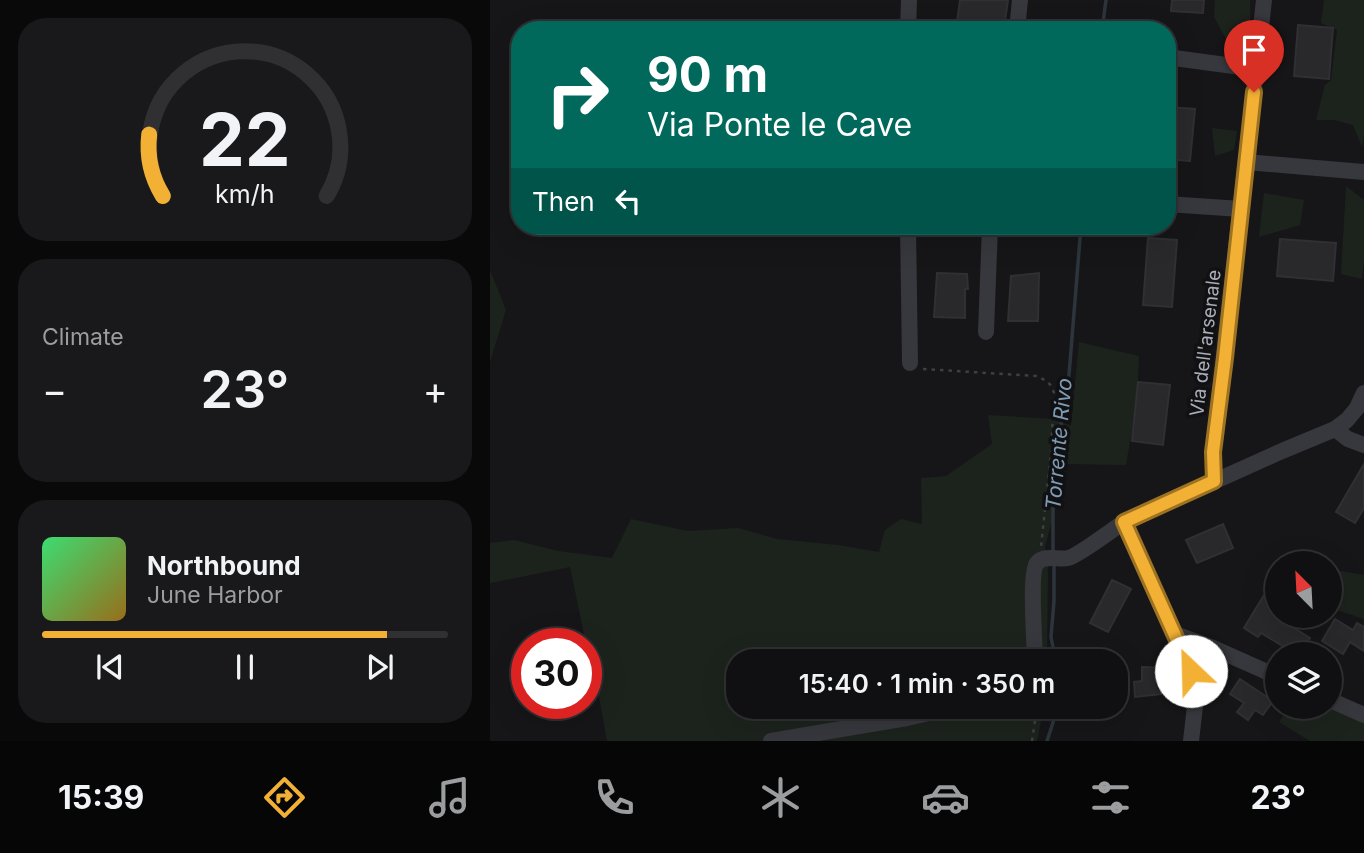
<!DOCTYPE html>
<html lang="en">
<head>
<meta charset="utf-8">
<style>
	:root { --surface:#101012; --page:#19191b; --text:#f1f3f6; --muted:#9c9d9f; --line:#303032; --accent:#f2b134 }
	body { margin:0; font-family:Inter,sans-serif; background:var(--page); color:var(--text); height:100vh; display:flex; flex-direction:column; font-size:26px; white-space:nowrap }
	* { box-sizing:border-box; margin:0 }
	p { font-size:23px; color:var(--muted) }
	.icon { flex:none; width:38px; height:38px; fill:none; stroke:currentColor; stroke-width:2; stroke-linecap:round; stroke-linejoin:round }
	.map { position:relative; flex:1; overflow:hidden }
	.side { display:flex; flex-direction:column; gap:18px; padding:18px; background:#09090a; width:490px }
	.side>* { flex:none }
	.banner { position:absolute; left:21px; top:21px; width:665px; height:214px; border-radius:28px; box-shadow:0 7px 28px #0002,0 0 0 2px var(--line); background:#00695c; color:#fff; overflow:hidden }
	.needle { width:46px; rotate:336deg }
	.fabs { position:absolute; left:775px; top:551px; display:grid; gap:14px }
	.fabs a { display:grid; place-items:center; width:77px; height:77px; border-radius:50%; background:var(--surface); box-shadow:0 7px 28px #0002,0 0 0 2px var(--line); font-size:35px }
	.speed { position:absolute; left:21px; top:628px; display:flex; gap:14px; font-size:35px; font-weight:700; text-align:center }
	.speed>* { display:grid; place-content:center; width:91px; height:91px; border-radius:50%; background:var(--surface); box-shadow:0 7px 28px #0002,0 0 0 2px var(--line); line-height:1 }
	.speed .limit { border:10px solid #d22; background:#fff; color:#111 }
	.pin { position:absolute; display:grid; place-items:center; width:60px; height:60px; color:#fff; margin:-72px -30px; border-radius:50% 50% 50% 0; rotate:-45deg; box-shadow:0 0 7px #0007 }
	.pin .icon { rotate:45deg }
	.me { position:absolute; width:77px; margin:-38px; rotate:336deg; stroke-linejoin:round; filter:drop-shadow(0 0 5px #0008) }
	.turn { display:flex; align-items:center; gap:24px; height:147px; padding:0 21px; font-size:32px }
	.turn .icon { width:91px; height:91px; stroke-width:2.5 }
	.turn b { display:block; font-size:49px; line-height:60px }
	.then { display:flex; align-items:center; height:66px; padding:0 21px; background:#0003; gap:14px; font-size:26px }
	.big { font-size:52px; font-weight:600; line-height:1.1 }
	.side .widget { flex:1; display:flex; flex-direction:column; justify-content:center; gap:10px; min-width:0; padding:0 24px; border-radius:28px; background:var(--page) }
	.side .dial { align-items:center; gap:0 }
	.dial svg { height:182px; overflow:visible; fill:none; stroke:var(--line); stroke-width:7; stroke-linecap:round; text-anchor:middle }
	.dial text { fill:var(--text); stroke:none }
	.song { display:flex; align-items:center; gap:21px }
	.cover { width:84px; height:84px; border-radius:10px; background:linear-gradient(135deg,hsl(140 70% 55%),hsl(40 70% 35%)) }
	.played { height:7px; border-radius:4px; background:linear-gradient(90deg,var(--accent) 85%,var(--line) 85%) }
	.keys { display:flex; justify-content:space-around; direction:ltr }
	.heat { display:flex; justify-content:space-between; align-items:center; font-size:38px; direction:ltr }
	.trip { position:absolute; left:236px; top:649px; width:402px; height:70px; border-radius:28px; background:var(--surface); box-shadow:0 7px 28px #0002,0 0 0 2px var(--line); font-weight:600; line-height:70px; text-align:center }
	.tabs { display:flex; height:112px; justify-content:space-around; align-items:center; background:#060607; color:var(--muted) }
	.tabs .icon { width:49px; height:49px }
	.tabs .current { color:var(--accent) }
	.tabs b { font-size:32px; color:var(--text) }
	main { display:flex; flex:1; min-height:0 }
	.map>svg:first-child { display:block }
	.green { fill:#1c231d }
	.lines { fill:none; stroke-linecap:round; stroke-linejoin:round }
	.stream { stroke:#2c353c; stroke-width:3.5 }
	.building { fill:#29292c; stroke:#303034; stroke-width:2 }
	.path { stroke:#3d3f44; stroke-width:2.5; stroke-dasharray:3.5 5; stroke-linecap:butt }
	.minor { stroke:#37383d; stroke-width:16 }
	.route-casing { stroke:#9d7322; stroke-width:18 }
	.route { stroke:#f2b134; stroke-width:12 }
	.labels { text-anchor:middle; stroke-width:7; stroke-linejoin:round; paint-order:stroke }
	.street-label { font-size:19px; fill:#a8adb8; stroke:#111113 }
	.water-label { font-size:21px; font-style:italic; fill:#7f9bb3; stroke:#111113 }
</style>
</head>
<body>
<main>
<section class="side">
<div class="widget dial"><svg viewBox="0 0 100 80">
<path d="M14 69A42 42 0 1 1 86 69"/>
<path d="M14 69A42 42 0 0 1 8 42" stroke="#f2b134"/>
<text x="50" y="56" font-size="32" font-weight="700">22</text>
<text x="50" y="72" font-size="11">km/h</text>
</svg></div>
<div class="widget"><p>Climate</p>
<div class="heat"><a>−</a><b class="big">23°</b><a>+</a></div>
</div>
<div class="widget">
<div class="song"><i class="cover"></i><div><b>Northbound</b><p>June Harbor</p></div></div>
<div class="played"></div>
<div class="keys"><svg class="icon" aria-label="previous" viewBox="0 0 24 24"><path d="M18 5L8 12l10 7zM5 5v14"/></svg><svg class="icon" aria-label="pause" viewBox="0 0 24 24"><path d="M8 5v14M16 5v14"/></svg><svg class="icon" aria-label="next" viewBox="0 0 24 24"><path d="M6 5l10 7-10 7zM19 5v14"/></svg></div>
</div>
</section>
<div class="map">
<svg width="874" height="741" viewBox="0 0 874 741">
	<rect width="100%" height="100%" fill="#161618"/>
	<path class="green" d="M725,0H760L761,46L743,52L724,17Z
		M834,0H874V135L872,147L863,125L844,120H826L835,85L841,80L847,30L831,23Z
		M722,128L747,131L744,150L725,156Z
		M856,186L874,200V260L872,279L851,274Z
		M774,193L814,200L810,225L769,237Z
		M0,270L16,310L0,362Z
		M589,342L649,356L647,400L636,465L577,464L555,547L558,564L557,661L248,662V707H554L547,741H117L102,659H96V644H50L95,639L80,567L0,583V543L24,540L68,551L122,558L141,519L198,531L248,528L287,539L348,545L389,552L395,530L411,519L432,524L431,478L456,476L502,444L498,415L564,419L581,426Z
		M845,570L874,575V619L840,608V577Z
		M799,707H840L874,723V741H820L789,722Z"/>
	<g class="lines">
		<path class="stream" d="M612,30L616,0
			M563,555V499L569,436L579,375L591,226
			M564,562V601L561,637L566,662
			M557,741L568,707"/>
	</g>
	<path class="building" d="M470,0H518L514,28L467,22Z
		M682,0H714L713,13L681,11Z
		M808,25L843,28L839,79L804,76Z
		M677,107L705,109L700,161L677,159Z
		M658,238L687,240L682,307L653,305Z
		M790,239L846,243L843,281L787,276Z
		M447,273L477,274L478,289H475V318L444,317Z
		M549,273L548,321H518L521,276Z
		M648,382L680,385L673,445L642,441Z
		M874,464V508L865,523L846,512Z
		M733,524L743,548L707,563L696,540Z
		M788,572V605L782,614L820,638L809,654H806L771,633L768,637L754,628Z
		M622,580L641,589L618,632L600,623Z
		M845,619L863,630L867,623L874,627V651L860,642L853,654L832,641Z
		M652,667L677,668L676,686H670L671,694L645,697L644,682L652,681Z
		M750,679L783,701L773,715L765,710L758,720L747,712L754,703L740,694Z"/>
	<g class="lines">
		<path class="path" d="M433,369L546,376C555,380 561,382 564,393L561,453L551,547
			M542,741L547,707"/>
		<path class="minor" d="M418,30L419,0
			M527,30L530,0
			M684,58L766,69
			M756,162L874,172
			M677,204L751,209
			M418,226L420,363
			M496,332L500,226
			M845,429L858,439L874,445
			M724,481L723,452L774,0
			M685,634L721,647L788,677
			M545,662C545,645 539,572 547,563C554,554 569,560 578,558C588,556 623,529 634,522
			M840,700L874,715
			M281,741L417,718L465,707
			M701,741L707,689L685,634L634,522L792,451L845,429L857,420L867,408L874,393"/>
	</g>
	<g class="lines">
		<g class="route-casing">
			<path id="route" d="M701,671L634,522L724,481L723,452L735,358L764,92"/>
		</g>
		<use href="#route" class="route"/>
	</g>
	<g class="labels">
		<g class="street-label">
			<text transform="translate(715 343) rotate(-83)" y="7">Via dell'arsenale</text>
		</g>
		<g class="water-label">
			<text transform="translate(569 444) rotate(-85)" y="7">Torrente Rivo</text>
		</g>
	</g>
</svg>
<div class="fabs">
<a><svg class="needle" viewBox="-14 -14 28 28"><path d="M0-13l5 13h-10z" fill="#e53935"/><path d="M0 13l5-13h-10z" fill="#9c9d9f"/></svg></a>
<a><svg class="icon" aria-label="layers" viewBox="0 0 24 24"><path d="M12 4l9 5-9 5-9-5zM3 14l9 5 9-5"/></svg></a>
</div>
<div class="speed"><div class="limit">30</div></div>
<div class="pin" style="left:764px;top:92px;background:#d93025"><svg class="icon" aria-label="arrive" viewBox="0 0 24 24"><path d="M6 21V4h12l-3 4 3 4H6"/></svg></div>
<svg class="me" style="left:701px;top:671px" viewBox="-20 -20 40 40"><circle r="19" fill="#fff"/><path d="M0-13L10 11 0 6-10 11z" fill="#f2b134"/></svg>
<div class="trip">15:40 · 1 min · 350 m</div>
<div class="banner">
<div class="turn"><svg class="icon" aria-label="right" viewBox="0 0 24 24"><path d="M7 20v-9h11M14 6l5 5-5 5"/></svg><div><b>90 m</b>Via Ponte le Cave</div></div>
<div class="then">Then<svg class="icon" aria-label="left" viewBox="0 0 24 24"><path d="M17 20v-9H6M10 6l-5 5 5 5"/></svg></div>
</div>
</div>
</main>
<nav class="tabs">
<b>15:39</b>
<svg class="icon current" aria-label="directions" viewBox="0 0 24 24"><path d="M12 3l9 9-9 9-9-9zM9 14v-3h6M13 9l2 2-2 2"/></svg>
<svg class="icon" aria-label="music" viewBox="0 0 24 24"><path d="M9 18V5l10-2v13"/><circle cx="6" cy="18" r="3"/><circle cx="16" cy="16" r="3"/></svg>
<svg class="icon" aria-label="phone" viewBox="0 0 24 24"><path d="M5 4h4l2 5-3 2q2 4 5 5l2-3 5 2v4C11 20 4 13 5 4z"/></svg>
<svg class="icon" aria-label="climate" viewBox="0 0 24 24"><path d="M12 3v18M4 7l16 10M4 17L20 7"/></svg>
<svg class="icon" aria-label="car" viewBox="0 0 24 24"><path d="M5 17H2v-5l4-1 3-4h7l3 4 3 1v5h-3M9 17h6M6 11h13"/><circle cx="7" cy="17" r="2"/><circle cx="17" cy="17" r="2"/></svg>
<svg class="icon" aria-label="filters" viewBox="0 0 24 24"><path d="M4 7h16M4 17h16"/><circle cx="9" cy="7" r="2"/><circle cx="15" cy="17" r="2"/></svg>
<b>23°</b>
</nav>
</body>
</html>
